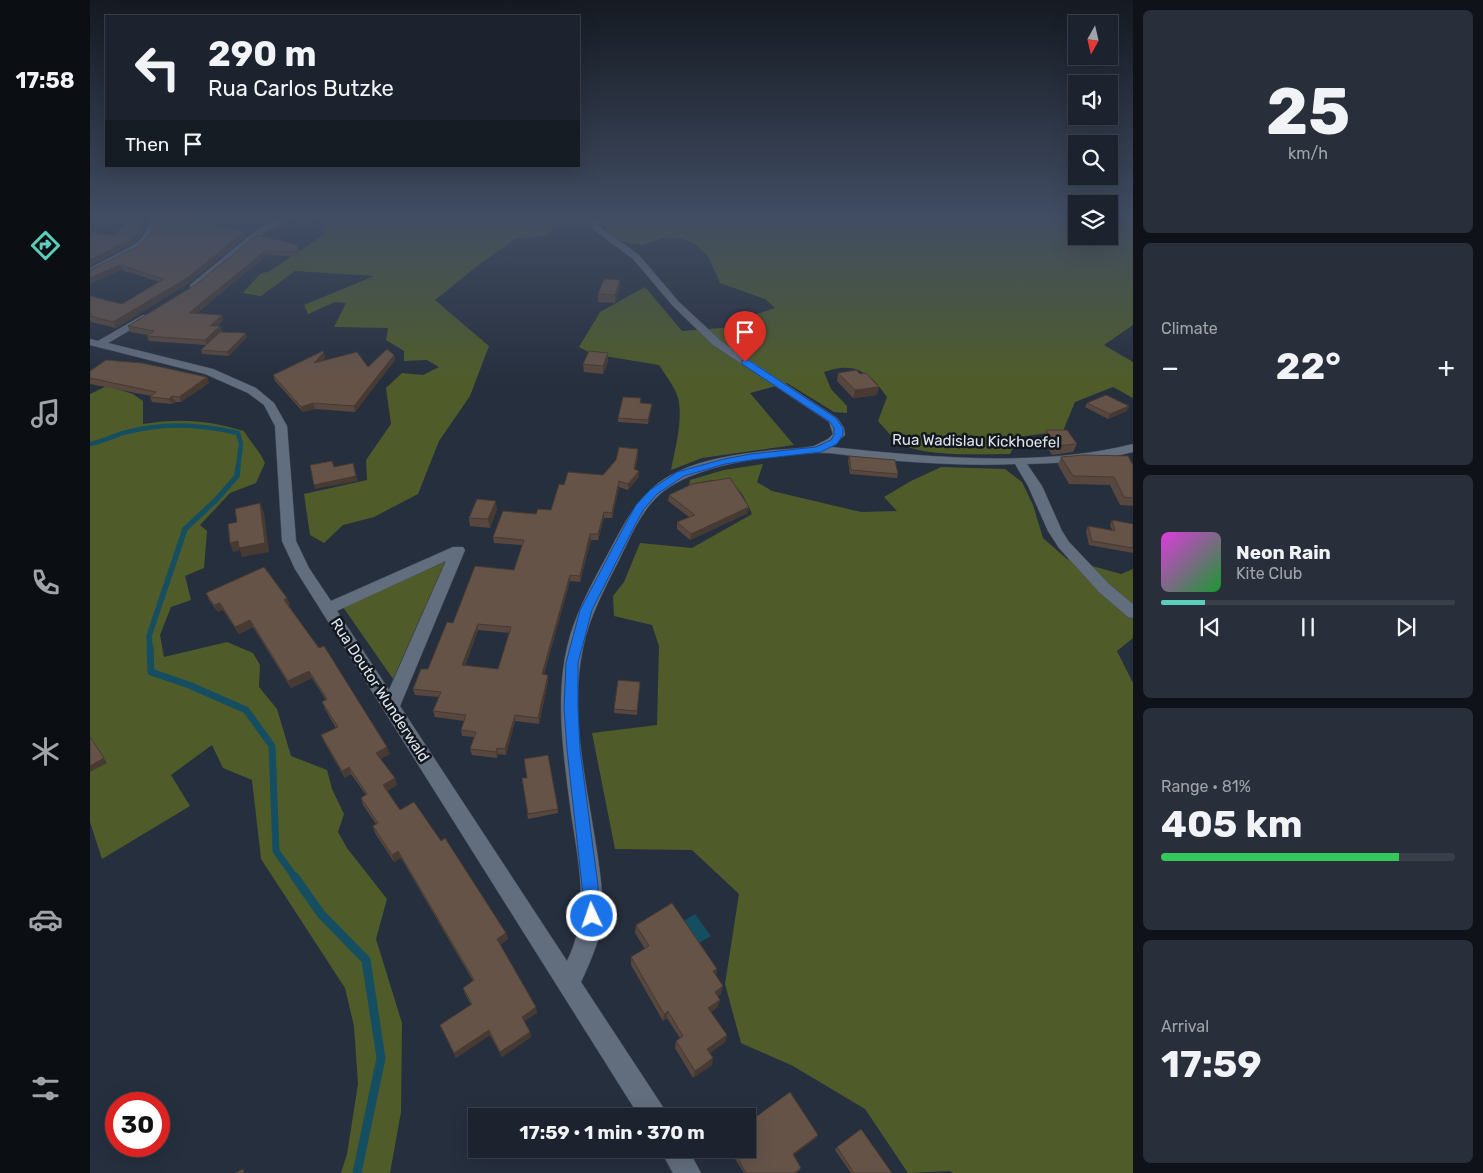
<!DOCTYPE html>
<html lang="en">
<head>
<meta charset="utf-8">
<style>
	:root { --surface:#1c232e; --page:#292f3a; --text:#f1f3f6; --muted:#a0a4aa; --line:#3a404a; --accent:#5bcebb }
	body { margin:0; font-family:Rubik,sans-serif; background:var(--page); color:var(--text); height:100vh; display:flex; flex-direction:column; font-size:19px; white-space:nowrap }
	* { box-sizing:border-box; margin:0 }
	p { font-size:16px; color:var(--muted) }
	.icon { flex:none; width:28px; height:28px; fill:none; stroke:currentColor; stroke-width:2; stroke-linecap:round; stroke-linejoin:round }
	.map { position:relative; flex:1; overflow:hidden }
	.details { display:flex; flex-direction:column; gap:10px; padding:10px; background:#0f1319; width:350px }
	.details>* { flex:none }
	.hud { position:absolute; left:15px; top:15px; width:475px; height:152px; border-radius:0px; box-shadow:0 5px 20px #0002,0 0 0 1px var(--line); background:#1c232e; color:var(--text); overflow:hidden }
	.needle { width:32px; rotate:188deg }
	.controls { position:absolute; left:978px; top:15px; display:grid; gap:10px }
	.controls a { display:grid; place-items:center; width:50px; height:50px; border-radius:0px; background:var(--surface); box-shadow:0 5px 20px #0002,0 0 0 1px var(--line); font-size:25px }
	.speed { position:absolute; left:15px; top:1092px; display:flex; gap:10px; font-size:25px; font-weight:700; text-align:center }
	.speed>* { display:grid; place-content:center; width:65px; height:65px; border-radius:50%; background:var(--surface); box-shadow:0 5px 20px #0002,0 0 0 1px var(--line); line-height:1 }
	.speed .limit { border:8px solid #d22; background:#fff; color:#111 }
	.pin { position:absolute; display:grid; place-items:center; width:42px; height:42px; color:#fff; margin:-51px -21px; border-radius:50% 50% 50% 0; rotate:-45deg; box-shadow:0 0 5px #0007 }
	.pin .icon { rotate:45deg }
	.me { position:absolute; width:55px; margin:-28px; rotate:357deg; stroke-linejoin:round; filter:drop-shadow(0 0 4px #0008) }
	.turn { display:flex; align-items:center; gap:18px; height:105px; padding:0 20px; font-size:22px }
	.turn .icon { width:65px; height:65px; stroke-width:2.5 }
	.turn b { display:block; font-size:35px; line-height:42px }
	.then { display:flex; align-items:center; height:48px; padding:0 20px; background:#0003; gap:10px; font-size:19px }
	.big { font-size:38px; font-weight:700; line-height:1.1 }
	.details .tile { flex:1; display:flex; flex-direction:column; justify-content:center; gap:8px; min-width:0; padding:0 18px; border-radius:8px; background:var(--page) }
	.details .dial { align-items:center; gap:0 }
	.dial b { font-size:65px; line-height:1 }
	.song { display:flex; align-items:center; gap:15px }
	.cover { width:60px; height:60px; border-radius:8px; background:linear-gradient(135deg,hsl(300 70% 55%),hsl(130 70% 35%)) }
	.played { height:5px; border-radius:2px; background:linear-gradient(90deg,var(--accent) 15%,var(--line) 15%) }
	.keys { display:flex; justify-content:space-around; direction:ltr }
	.heat { display:flex; justify-content:space-between; align-items:center; font-size:28px; direction:ltr }
	.charge { height:8px; border-radius:4px; background:linear-gradient(90deg,#34c759 81%,var(--line) 0) }
	.trip { position:absolute; left:378px; top:1108px; width:288px; height:50px; border-radius:0px; background:var(--surface); box-shadow:0 5px 20px #0002,0 0 0 1px var(--line); font-weight:700; line-height:50px; text-align:center }
	main { display:flex; flex:1; min-height:0 }
	.tabs { display:flex; flex-direction:column; width:90px; justify-content:space-around; align-items:center; background:#0b0e12; color:var(--muted) }
	.tabs .icon { width:35px; height:35px }
	.tabs .selected { color:var(--accent) }
	.tabs b { font-size:22px; color:var(--text) }
	.map>svg:first-child { display:block }
	.green { fill:#4f5c29 }
	.water { fill:#164e61 }
	.lines { fill:none; stroke-linecap:round; stroke-linejoin:round }
	.stream-far3 { stroke:#164e61; stroke-width:4.5 }
	.stream-far2 { stroke:#164e61; stroke-width:5.5 }
	.stream-far1 { stroke:#164e61; stroke-width:7 }
	.stream { stroke:#164e61; stroke-width:9 }
	.minor-casing { stroke:#444c59; stroke-width:1 }
	.minor { fill:#626e7e; fill-rule:evenodd }
	.wall { fill:#57473e; fill-rule:evenodd }
	.shaded-wall { fill:#473a32 }
	.building { fill:#655348; stroke:#473a32; fill-rule:evenodd }
	.route { fill:#1a73e8; stroke:#114b97 }
	.labels { text-anchor:middle; stroke-width:5; stroke-linejoin:round; paint-order:stroke }
	.street-label { font-size:15px; fill:#dde4ee; stroke:#13171e }
</style>
</head>
<body>
<main>
<nav class="tabs">
<b>17:58</b>
<svg class="icon selected" aria-label="directions" viewBox="0 0 24 24"><path d="M12 3l9 9-9 9-9-9zM9 14v-3h6M13 9l2 2-2 2"/></svg>
<svg class="icon" aria-label="music" viewBox="0 0 24 24"><path d="M9 18V5l10-2v13"/><circle cx="6" cy="18" r="3"/><circle cx="16" cy="16" r="3"/></svg>
<svg class="icon" aria-label="phone" viewBox="0 0 24 24"><path d="M5 4h4l2 5-3 2q2 4 5 5l2-3 5 2v4C11 20 4 13 5 4z"/></svg>
<svg class="icon" aria-label="climate" viewBox="0 0 24 24"><path d="M12 3v18M4 7l16 10M4 17L20 7"/></svg>
<svg class="icon" aria-label="car" viewBox="0 0 24 24"><path d="M5 17H2v-5l4-1 3-4h7l3 4 3 1v5h-3M9 17h6M6 11h13"/><circle cx="7" cy="17" r="2"/><circle cx="17" cy="17" r="2"/></svg>
<svg class="icon" aria-label="filters" viewBox="0 0 24 24"><path d="M4 7h16M4 17h16"/><circle cx="9" cy="7" r="2"/><circle cx="15" cy="17" r="2"/></svg>
</nav>
<div class="map">
<svg width="1043" height="1173" viewBox="0 0 1043 1173">
	<rect width="100%" height="100%" fill="#262f3e"/>
	<path class="green" d="M222,217H470L457,235L426,239L391,263L345,300L399,346L380,396L349,441L328,494L284,517L253,525L234,543L220,535L214,494L277,480L276,460L301,424L296,388L312,373L333,375L349,367L337,360L314,361V351L296,340L298,328L244,327L256,303L245,302L218,314L214,305L284,276L205,271L171,296L153,293L170,274L180,271L233,235L236,224Z
		M517,217H986V236H1019V217H1043V325L1014,345L1043,362V398L1023,387L985,402L973,431L928,437L920,454C891,454 839,457 813,445C804,441 795,428 788,421L797,397C780,372 764,361 734,372L741,389L757,406V413L744,412L697,383L660,393L704,445L612,458L581,470C585,449 592,425 589,403C588,391 576,376 569,365L502,354L489,347L510,312L555,287L592,331L656,326L658,317L685,308L675,299L630,283L618,256L605,244L593,239L574,238L553,245L533,242L518,233L515,226Z
		M17,386L43,394L53,401V424C89,418 118,420 154,431C161,443 169,450 175,463L166,483L140,493L110,525L117,531L114,568L95,576L101,600L81,607L70,635L74,657L137,642L163,653L170,665L169,687L187,709L201,756L237,770L242,789L254,814L248,832L257,848L297,899L286,939L312,1023L311,1112L300,1173H251L257,1154L268,1084L264,1026L255,988L171,859L162,780L133,768L122,745L81,775L100,806L12,859L0,822V394Z
		M673,464L667,482L682,491L771,512L807,511L794,497L821,481L851,467L915,469L932,482L943,505L953,538L977,559L1031,574L1043,569V638L1027,651L1043,683V1173H863L860,1171L818,1173L775,1109L703,1066L651,1043L635,984L649,894L602,850L525,849L502,733L567,725L569,646L562,625L524,616L523,596L534,582L550,543L602,548L662,514C647,478 636,475 599,485L600,480L634,470Z
		M355,562L303,679L253,607Z"/>
	<path class="water" d="M605,914L621,936L609,943L594,921Z"/>
	<g class="lines">
		<path class="stream-far3" d="M0,444C13,442 24,435 37,432C74,422 111,424 148,433L151,444L148,468"/>
		<path class="stream-far2" d="M60,648L59,636L95,529L125,501L147,476L148,467"/>
		<path class="stream-far1" d="M60,647L61,672L99,685L156,710L182,746L186,851L206,879"/>
		<path class="stream" d="M205,877L231,914L276,960L291,1058L267,1173"/>
		<g class="minor-casing">
			<path id="minor" d="M63,217H71L59,239L50,249L0,275V268L44,245L52,238Z
				M194,217H204L175,232L106,289H100V285L169,228Z
				M504,217H512L509,223L510,227L549,255L589,302L631,341L747,418L754,428L755,435L741,447C837,457 949,468 1043,444V452C1008,461 973,463 937,464L952,486L972,531L979,542L1019,584L1043,604V618L1038,617L1009,592L969,548L958,531L938,486L925,464C878,466 831,463 785,459C765,457 744,452 725,453C679,456 599,464 566,498C549,515 540,538 529,560C515,588 499,617 493,648C475,732 509,823 513,907C513,934 502,958 491,982L573,1107L577,1116H549L205,569L192,541L185,426L174,405L158,393L115,374L0,345V339L8,341L53,315H59V319L18,343L123,369L166,388L184,403L197,426L206,541L219,568L241,601L363,547H373L375,550L310,706L477,961C502,911 487,858 480,805C473,750 464,691 480,636C489,606 505,578 520,550C537,518 552,488 587,472C616,458 651,454 683,450C696,449 710,449 724,446L738,439L743,434L739,422L623,345L583,306L543,259L504,230L501,223ZM356,561L299,690L247,611Z
				M570,1149H598L611,1173H583Z"/>
		</g>
		<use href="#minor" class="minor"/>
	</g>
	<path class="wall" d="M154,232L155,237L99,283L26,328L1,322L0,319V296L32,304L69,282L32,270H0Z
		M167,235L209,250L208,257L177,255L107,313L132,315L133,320L127,326H130L132,332L157,337L139,356L112,354L111,350L116,345L59,341L57,336L58,335L40,332L38,326L105,285Z
		M530,280V287L525,303L508,302V294Z
		M304,355L305,360L265,412L225,409L213,412L185,381L183,375L235,358L233,361L278,367Z
		M518,361L513,374L494,372L493,364Z
		M0,371L117,377L119,383L91,402H85L82,404L62,402L60,397L61,396L0,384Z
		M748,373L787,395L763,398L747,381Z
		M550,403L562,404L558,424L528,422V418Z
		M997,403L1037,411L1018,419L995,407Z
		M956,430L987,444L983,452L962,455L952,438Z
		M548,455L545,470L549,471V477L538,490L529,487L522,518H514L508,540H501L490,582L480,581L454,674L458,681L449,724L425,721L416,755L408,754L407,758L382,755L380,749L384,737L372,736L371,730L374,721L345,717L343,711L349,697L325,695L323,689L338,669L363,623L424,570L432,545L404,543L403,537L446,514L461,510L474,485L513,475ZM388,630L420,633L408,669L375,666Z
		M759,456L808,474L807,478L760,474L758,461Z
		M971,457L1043,465V506L1030,505L1020,485L979,484L968,465Z
		M579,495L658,513L600,540L587,529V522L599,517L578,501Z
		M407,509L400,528L380,526L379,518Z
		M1022,520L1043,525V553L999,545L996,531L998,526L1022,530L1020,525Z
		M116,593L200,605L199,606L300,754L290,759L305,778L307,785L297,791L310,810L416,933L418,939L410,944L447,1013L434,1021L440,1032L441,1037L412,1057L400,1035L366,1058L350,1025L381,1005L375,994L373,988L383,981L311,858L304,862L285,833L283,826L286,824L273,805L271,798L276,795L261,774L255,778L234,742L231,735L246,728L235,709L232,702L236,700L222,678L201,688L163,627L149,634L133,610L128,612L119,600Z
		M550,682L547,715L524,713V709Z
		M432,778L468,809V813L438,819Z
		M546,925L627,969L626,976L631,994L628,996V1007L621,1012L637,1035L635,1042L620,1053L622,1065L603,1078L585,1048L586,1041L590,1038L577,1018L573,1021L541,965V957L555,949L545,933Z
		M728,1135L726,1138L703,1155L711,1168L706,1173H654L642,1154L644,1151L646,1149H656Z
		M747,1147L802,1173H761L745,1150Z"/>
	<path class="shaded-wall" d="M54,221L56,226L50,237L43,243L0,266V260Z
		M154,232L155,237L99,283L26,328L23,322Z
		M208,245L209,250L208,257L207,252Z
		M175,251L177,255L101,318L99,313Z
		M30,265L32,270L0,284V278Z
		M530,280V287L525,303V295Z
		M132,315L133,320L121,331L120,326Z
		M130,326L132,332L117,345L115,340Z
		M156,333L157,337L139,356L137,352Z
		M234,352L235,358L225,369L224,363Z
		M518,353V361L513,374V366Z
		M304,355L305,360L265,412L264,406Z
		M117,377L119,383L91,402L89,397Z
		M789,387L787,395L763,398L765,390Z
		M82,396L85,402L82,404L79,399Z
		M223,403L225,409L213,412L211,407Z
		M1039,406L1037,411L1018,419L1020,414Z
		M548,449V455L544,475V469Z
		M549,471V477L538,490V484Z
		M266,476L268,481L225,489L224,485Z
		M529,481V487L522,518V513Z
		M406,501L407,509L400,528L398,519Z
		M170,503L174,512L179,552L152,557L150,550L143,552L140,543Z
		M659,507L658,513L600,540L601,534Z
		M514,512V518L508,540V534Z
		M500,534L501,540L490,582V576Z
		M480,575V581L452,680V674Z
		M197,598L200,605L197,607L194,600Z
		M130,603L133,610L128,612L124,605Z
		M160,620L163,627L149,634L145,627Z
		M388,624V630L373,671L372,665Z
		M219,671L222,678L201,688L198,681Z
		M458,675V681L449,724L448,718Z
		M425,715V721L416,755L415,749Z
		M0,737L17,763L0,772Z
		M297,747L300,754L288,760L286,753Z
		M407,748L408,754L407,758L406,752Z
		M259,767L261,774L255,778L252,771Z
		M305,778L307,785L295,792L293,785Z
		M308,851L311,858L304,862L302,855Z
		M416,933L418,939L409,946L407,939Z
		M627,969L626,976L623,971Z
		M633,986L631,994L623,999L625,992Z
		M630,1000L628,1007L617,1015L618,1008Z
		M446,1007L447,1013L433,1022L432,1017Z
		M578,1011L577,1018L573,1021L574,1014Z
		M399,1030L400,1035L366,1058L364,1053Z
		M440,1032L441,1037L412,1057L410,1052Z
		M637,1035L635,1042L616,1056L617,1049Z
		M623,1058L622,1065L603,1078L605,1071Z
		M728,1135L726,1138L701,1157L703,1154Z"/>
	<path class="building" d="M80,217H92L154,232L97,278L23,322L0,316V315L2,314H0V296L32,304L74,279L30,265L0,278V270L49,246L59,235L67,221Z
		M54,221L49,232L41,239L0,260V231L24,236L36,222Z
		M167,235L208,245L207,252L175,251L99,313L132,315L120,326H130L115,340L57,336L64,331L38,326L105,285Z
		M514,279L530,280L525,295L508,294Z
		M130,332L156,333L137,352L111,350Z
		M297,349L304,355L264,406L223,403L211,407L183,375L233,351L234,352L224,363L267,352L278,367Z
		M499,351L518,353L513,366L493,364Z
		M16,360L52,363L117,377L89,397L82,396L79,399L60,397L66,392L0,378V371Z
		M766,370L770,374L776,373L789,387L765,390L748,373Z
		M1016,395L1039,406L1020,414L997,403Z
		M533,397L551,398L550,403L562,404L558,420L528,418Z
		M956,430H977L987,444L966,446Z
		M529,447L548,449L544,469L549,471L538,484L529,481L522,513L514,512L508,534H500L490,576L480,575L452,674L458,675L448,718L425,715L415,749L407,748L406,752L380,749L386,732L371,730L376,715L343,711L351,692L323,689L331,669H338L357,622L363,623L385,566L424,570L434,540L403,537L413,511L446,514L448,509L461,510L469,484L474,485L478,472L513,475L526,460ZM388,624L421,627L408,669L372,665Z
		M994,455L1038,456L1043,465V498L1034,497L1024,477L983,476L971,457Z
		M759,456L805,460L808,474L761,470Z
		M242,461L244,467L263,463L266,476L224,485L220,465Z
		M640,478L659,507L601,534L587,522L605,515L579,495L602,484Z
		M387,499L406,501L398,519L379,518Z
		M170,503L175,543L149,548L148,541L140,543L138,524L147,522L145,509Z
		M1022,520L1043,524V548L1002,541L998,526L1025,531Z
		M174,567L197,598L194,600L229,648L234,646L297,747L286,753L305,778L293,785L310,810L324,802L351,841L355,838L416,933L407,939L446,1007L432,1017L440,1032L410,1052L399,1030L364,1053L350,1025L382,1004L373,988L384,980L308,851L302,855L283,826L288,823L271,798L277,794L259,767L252,771L231,735L248,727L232,702L237,699L219,671L198,681L160,620L145,627L130,603L124,605L116,593Z
		M528,680L550,682L547,711L524,709Z
		M0,737L14,758L0,766Z
		M458,755L468,809L438,814L432,778H437L434,759Z
		M582,903L627,969L623,971L633,986L625,992L630,1000L618,1008L637,1035L617,1049L623,1058L605,1071L586,1041L593,1036L578,1011L574,1014L541,957L559,946L546,925Z
		M700,1092L728,1135L703,1154L711,1168L704,1173H656L644,1151L647,1149H656V1124Z
		M771,1129L802,1173H764L747,1147Z
		M153,1169L154,1173H145Z"/>
	<linearGradient id="sky" x2="0" y2="1"><stop stop-color="#151a22"/><stop offset="0.57" stop-color="#414d63"/><stop offset="1" stop-color="#414d63" stop-opacity="0"/></linearGradient>
	<rect width="1043" height="381" fill="url(#sky)"/>
	<path class="route" d="M652,360H658L746,418L753,428V435L747,444L731,452L661,460L635,464L594,476L567,494L554,509L546,523L502,610L488,663V708L490,749L508,886L510,916L508,921L502,924L496,921L494,916L492,886L477,749L474,708L476,663L490,610L536,523L546,505L560,490L587,472L634,459L661,454L726,447L741,440L744,435V428L740,422L652,364Z"/>
	<g class="labels">
		<g class="street-label">
			<text transform="translate(886 441) rotate(1)" y="5">Rua Wadislau Kickhoefel</text>
			<text transform="translate(290 690) rotate(57)" y="5">Rua Doutor Wunderwald</text>
		</g>
	</g>
</svg>
<div class="controls">
<a><svg class="needle" viewBox="-14 -14 28 28"><path d="M0-13l5 13h-10z" fill="#e53935"/><path d="M0 13l5-13h-10z" fill="#a0a4aa"/></svg></a>
<a><svg class="icon" aria-label="sound" viewBox="0 0 24 24"><path d="M4 9h4l5-4v14l-5-4H4zM17 9q2 3 0 6"/></svg></a>
<a><svg class="icon" aria-label="search" viewBox="0 0 24 24"><circle cx="10" cy="10" r="6"/><path d="M15 15l6 6"/></svg></a>
<a><svg class="icon" aria-label="layers" viewBox="0 0 24 24"><path d="M12 4l9 5-9 5-9-5zM3 14l9 5 9-5"/></svg></a>
</div>
<div class="speed"><div class="limit">30</div></div>
<div class="pin" style="left:655px;top:362px;background:#d93025"><svg class="icon" aria-label="arrive" viewBox="0 0 24 24"><path d="M6 21V4h12l-3 4 3 4H6"/></svg></div>
<svg class="me" style="left:502px;top:916px" viewBox="-20 -20 40 40"><circle r="17" fill="#1a73e8" stroke="#fff" stroke-width="3"/><path d="M0-11L8 9 0 5-8 9z" fill="#fff"/></svg>
<div class="trip">17:59 · 1 min · 370 m</div>
<div class="hud">
<div class="turn"><svg class="icon" aria-label="left" viewBox="0 0 24 24"><path d="M17 20v-9H6M10 6l-5 5 5 5"/></svg><div><b>290 m</b>Rua Carlos Butzke</div></div>
<div class="then">Then<svg class="icon" aria-label="arrive" viewBox="0 0 24 24"><path d="M6 21V4h12l-3 4 3 4H6"/></svg></div>
</div>
</div>
<section class="details">
<div class="tile dial"><b>25</b><p>km/h</p></div>
<div class="tile"><p>Climate</p>
<div class="heat"><a>−</a><b class="big">22°</b><a>+</a></div>
</div>
<div class="tile">
<div class="song"><i class="cover"></i><div><b>Neon Rain</b><p>Kite Club</p></div></div>
<div class="played"></div>
<div class="keys"><svg class="icon" aria-label="previous" viewBox="0 0 24 24"><path d="M18 5L8 12l10 7zM5 5v14"/></svg><svg class="icon" aria-label="pause" viewBox="0 0 24 24"><path d="M8 5v14M16 5v14"/></svg><svg class="icon" aria-label="next" viewBox="0 0 24 24"><path d="M6 5l10 7-10 7zM19 5v14"/></svg></div>
</div>
<div class="tile"><p>Range · 81%</p><b class="big">405 km</b><div class="charge"></div></div>
<div class="tile"><p>Arrival</p><b class="big">17:59</b></div>
</section>
</main>
</body>
</html>
